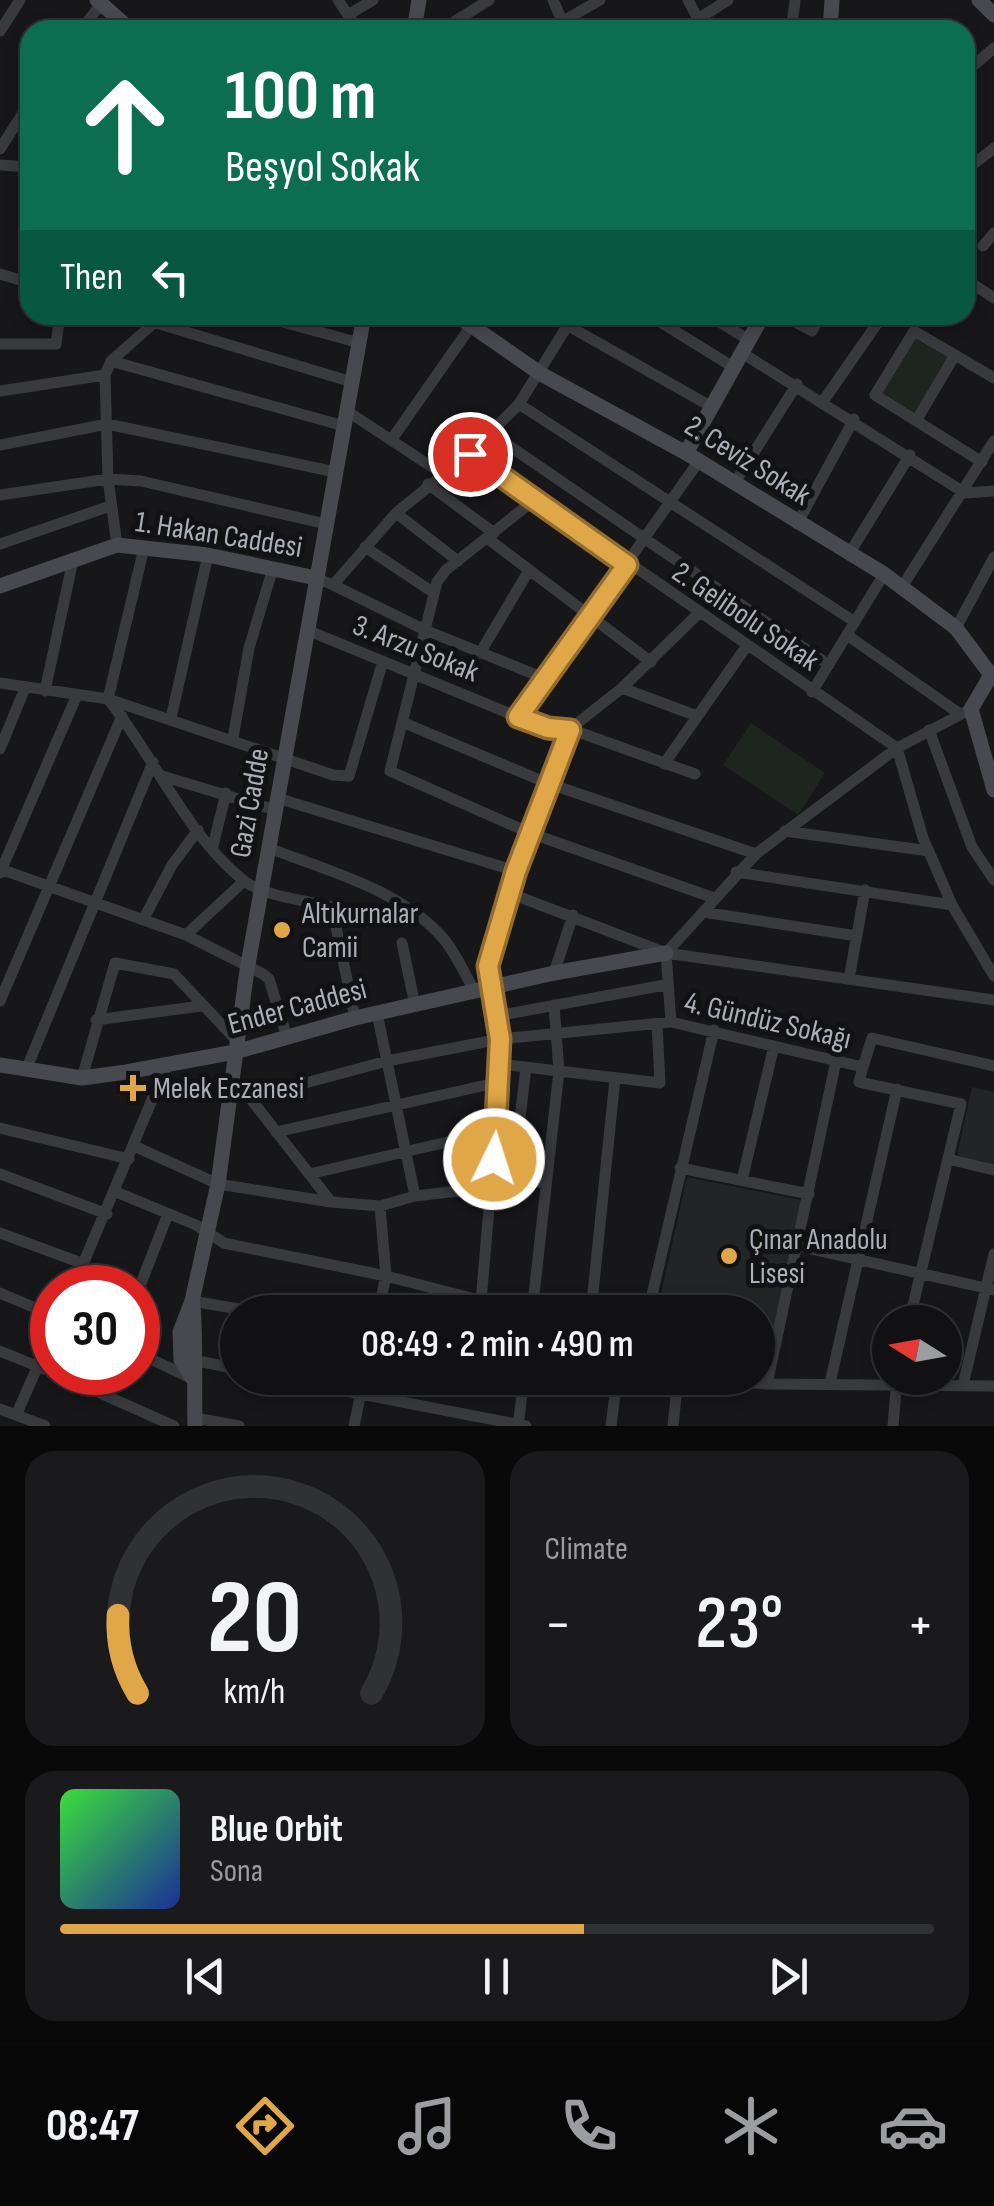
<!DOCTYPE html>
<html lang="en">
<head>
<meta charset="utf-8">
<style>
	:root { --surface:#111113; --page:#1a1a1c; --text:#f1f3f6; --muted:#9c9da0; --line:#303133; --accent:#e0a749 }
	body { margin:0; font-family:"Sofia Sans Condensed",sans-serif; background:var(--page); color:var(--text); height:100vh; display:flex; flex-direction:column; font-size:38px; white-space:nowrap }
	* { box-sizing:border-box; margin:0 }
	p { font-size:32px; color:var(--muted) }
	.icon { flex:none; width:55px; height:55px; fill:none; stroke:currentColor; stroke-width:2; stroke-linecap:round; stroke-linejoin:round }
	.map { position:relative; height:1426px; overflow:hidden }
	.sheet { display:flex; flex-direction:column; gap:25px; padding:25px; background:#09090a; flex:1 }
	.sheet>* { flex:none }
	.top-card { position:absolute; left:20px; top:20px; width:955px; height:305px; border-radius:30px; box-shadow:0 5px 15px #0003,0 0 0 2px var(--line); background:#0b6e4f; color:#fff; overflow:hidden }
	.needle { width:65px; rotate:281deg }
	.fabs { position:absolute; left:872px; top:1305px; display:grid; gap:20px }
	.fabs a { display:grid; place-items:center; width:90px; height:90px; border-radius:50%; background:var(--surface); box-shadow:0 5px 15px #0003,0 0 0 2px var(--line); font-size:50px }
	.speed { position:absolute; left:30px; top:1265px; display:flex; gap:20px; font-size:50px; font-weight:700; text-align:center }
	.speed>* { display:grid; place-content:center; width:130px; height:130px; border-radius:50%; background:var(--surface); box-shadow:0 5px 15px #0003,0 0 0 2px var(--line); line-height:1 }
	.speed .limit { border:15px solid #d22; background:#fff; color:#111 }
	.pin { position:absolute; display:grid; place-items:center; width:85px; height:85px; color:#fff; margin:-42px; border:5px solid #fff; border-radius:50%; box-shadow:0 2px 10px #0007 }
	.me { position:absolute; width:110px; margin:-55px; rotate:4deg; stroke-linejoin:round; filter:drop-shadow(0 0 8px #0008) }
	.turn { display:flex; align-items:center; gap:35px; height:210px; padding:0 40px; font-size:45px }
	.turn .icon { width:130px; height:130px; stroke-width:2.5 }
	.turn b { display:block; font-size:70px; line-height:85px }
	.then { display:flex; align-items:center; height:95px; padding:0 40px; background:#0003; gap:20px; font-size:38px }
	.big { font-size:75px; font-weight:600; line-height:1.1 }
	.sheet .card { flex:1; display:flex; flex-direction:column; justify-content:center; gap:15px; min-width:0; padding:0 35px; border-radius:30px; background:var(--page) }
	.sheet .dial { align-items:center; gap:0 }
	.dial svg { height:260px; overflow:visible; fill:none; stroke:var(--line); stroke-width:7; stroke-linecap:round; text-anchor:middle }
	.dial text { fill:var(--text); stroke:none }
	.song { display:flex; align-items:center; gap:30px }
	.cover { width:120px; height:120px; border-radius:15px; background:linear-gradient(135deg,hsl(120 70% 55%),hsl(230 70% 35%)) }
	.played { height:10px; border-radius:5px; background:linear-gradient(90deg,var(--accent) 60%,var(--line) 60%) }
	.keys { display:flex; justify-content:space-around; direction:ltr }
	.heat { display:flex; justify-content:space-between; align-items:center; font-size:55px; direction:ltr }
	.sheet .tiles { flex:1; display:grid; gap:25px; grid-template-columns:1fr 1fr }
	.card:last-child { grid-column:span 2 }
	.trip { position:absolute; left:220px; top:1295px; width:555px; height:100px; border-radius:50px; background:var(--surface); box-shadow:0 5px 15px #0003,0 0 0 2px var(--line); font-weight:600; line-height:100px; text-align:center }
	.dock { display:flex; height:160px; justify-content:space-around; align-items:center; background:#070708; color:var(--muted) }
	.dock .icon { width:70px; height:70px }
	.dock .selected { color:var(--accent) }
	.dock b { font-size:45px; color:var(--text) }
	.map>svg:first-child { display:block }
	.built { fill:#232426 }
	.green { fill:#1e241e }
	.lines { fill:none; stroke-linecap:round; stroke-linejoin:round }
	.street { stroke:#393a3e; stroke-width:11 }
	.secondary { stroke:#47494e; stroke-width:15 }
	.route-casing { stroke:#926d2f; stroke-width:25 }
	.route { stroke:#e0a749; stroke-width:18 }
	.poi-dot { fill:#e0a749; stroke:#121214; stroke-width:4 }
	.labels { text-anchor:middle; stroke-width:10; stroke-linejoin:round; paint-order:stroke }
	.street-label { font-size:30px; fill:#abafb8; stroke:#121214 }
	.poi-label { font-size:30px; fill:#abafb8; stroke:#121214; text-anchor:start }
</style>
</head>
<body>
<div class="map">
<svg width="994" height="1426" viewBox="0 0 994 1426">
	<rect width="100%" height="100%" fill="#171719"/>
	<path class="built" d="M972,1087L994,1092V1164L957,1155Z
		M687,1177L801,1200L763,1378L758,1377V1312H657Z"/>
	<path class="green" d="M915,338L949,358L915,416L881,394Z
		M751,723L825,773L798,815L723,765Z"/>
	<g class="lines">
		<path class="street" d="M338,0L358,30
			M553,0L566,30
			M688,0L698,19L728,0
			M348,15L373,0
			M565,20L600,0
			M81,30L101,4
			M441,30L489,0
			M791,30L795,2
			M0,31L20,0
			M965,73L994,48
			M0,149L30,102
			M975,163L994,148
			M0,165L30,167
			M983,246L994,233
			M0,274L30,283
			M965,279L994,298
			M22,281L30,261
			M130,315L352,382
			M257,315L360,343
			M549,315L712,407
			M649,315L733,367
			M708,315L749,340
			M782,315L812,331L821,315
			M0,344H56L60,315
			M742,353L965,493L994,491
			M111,361L344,426
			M0,391L105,375
			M824,400L883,315
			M519,404L855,622
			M347,411L441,473
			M916,421L955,355
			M492,434L829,665
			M392,439L471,326
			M0,445L107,424L336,472
			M470,453L897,748L923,838L952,905L994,976
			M982,462L875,395L914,331L994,378
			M428,484L494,533
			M734,484L797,384
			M0,495L108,479L141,481L326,524
			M533,501L446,570L437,582L390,771L530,833L714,898
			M396,513L458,561
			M797,524L854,419
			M487,538L651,662
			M0,544L110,506
			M117,545L108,479L105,375L111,361L163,315
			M365,547L434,593
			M144,548L108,699C154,756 185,833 243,880C264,897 306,900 332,907L355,1018
			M849,554L910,455
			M316,578L333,585L396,513L470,453L519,404L574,315
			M333,585L425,630L546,679
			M902,587L994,441
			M956,628L994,557
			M307,630L518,717L548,728L570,729L622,688L698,614
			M847,635L960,714
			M480,653L528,572
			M0,683L108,699L333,775L349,776L383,661
			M622,688L697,716
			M45,691L73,560
			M812,692L884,574
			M518,717L699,461
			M171,718L208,555
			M402,722L547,783L756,854
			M929,730L972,847L994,880
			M233,738L249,648L273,568
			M0,749L25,688
			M664,764L746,647
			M162,776L275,810
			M277,798L516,871
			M785,831L929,851
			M213,846L226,793
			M269,848C327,871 400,889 443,938C456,953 465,975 475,992
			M0,869L186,935L263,974L269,979L287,1037
			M736,872L952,905
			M0,873L77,695
			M509,893L666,953L994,1000
			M332,907L368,922
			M703,912L857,936
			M144,918L172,865L198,830
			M186,935L244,881
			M402,943L415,1005
			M666,953L756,854L897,748L971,709
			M666,953L671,1022
			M554,973L573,915
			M849,979L865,890
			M0,1001L122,716
			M377,1013L415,1196
			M496,1016L665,985
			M96,1020L201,1006
			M500,1064L660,1083L657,1024
			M526,1067L513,1178L545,1183
			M863,1067L872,1038L994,1066
			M26,1070L153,762
			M82,1078L115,963L174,974L237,1041
			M230,1095L250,1098L331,1202
			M250,1098L387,1061L500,1039L671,1022L863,1067L859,1082L961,1104L909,1322
			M0,1128L129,1159
			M276,1132L500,1082
			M134,1146L218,1184L331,1202L380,1206L415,1196L492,1187
			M948,1159L994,1170
			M680,1168L809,1194
			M0,1174L107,1214
			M309,1174L495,1131
			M742,1180L774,1046
			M116,1192L196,1225L224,1243L386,1276L525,1312
			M0,1233L84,1264
			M798,1246L994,1290
			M73,1288L167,1064
			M138,1291L168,1214
			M0,1293L52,1315
			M192,1301L257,1312
			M481,1301L500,1082V1039L488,966L516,871L570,729L695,774
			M378,1312L386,1276L380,1206
			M532,1312L559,1071L554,1005
			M591,1312L615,1079
			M648,1312L714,1030
			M0,1351L44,1369
			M138,1353L193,1379
			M198,1361L238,1369
			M53,1372L174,1426
			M278,1378L526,1426
			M685,1378L767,1384L994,1386
			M830,1383L897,1089
			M767,1384L836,1061
			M963,1385L994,1254
			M0,1409L45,1426
			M17,1413L52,1334
			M195,1418L239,1426
			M354,1426L364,1378
			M518,1426L524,1378
			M611,1426L617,1378
			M673,1426L678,1378
			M893,1426L897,1378"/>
		<path class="secondary" d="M97,0L131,30
			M979,0L994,15
			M414,30L419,0
			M830,30L832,0
			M456,315L541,374L686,453L884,574L956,628L991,675
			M686,453L763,315
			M0,586L117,545L208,555L316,578
			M991,675L971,709L994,790
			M0,1065L82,1078L126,1072L235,1052L355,1018L554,973L666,953
			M193,1305C196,1346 194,1385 195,1426
			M193,1379L181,1360L180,1332L192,1301L218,1184L247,970L364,315"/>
	</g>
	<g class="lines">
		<g class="route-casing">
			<path id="route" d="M470,454L627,565L518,717L548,728L570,730L516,871L488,966L500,1039L494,1159"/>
		</g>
		<use href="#route" class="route"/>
	</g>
	<g class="poi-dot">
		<circle cx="282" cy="930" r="10"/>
		<path d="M128 1073h10v10h10v10h-10v10h-10v-10h-10v-10h10z"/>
		<circle cx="729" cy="1256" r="10"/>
	</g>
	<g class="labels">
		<g class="street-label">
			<text transform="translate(748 460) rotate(32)" y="10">2. Ceviz Sokak</text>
			<text transform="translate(219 534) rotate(9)" y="10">1. Hakan Caddesi</text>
			<text transform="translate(746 616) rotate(34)" y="10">2. Gelibolu Sokak</text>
			<text transform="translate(416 648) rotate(22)" y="10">3. Arzu Sokak</text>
			<text transform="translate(249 803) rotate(-80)" y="10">Gazi Cadde</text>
			<text transform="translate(297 1006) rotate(-15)" y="10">Ender Caddesi</text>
			<text transform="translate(768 1020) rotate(13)" y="10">4. Gündüz Sokağı</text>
		</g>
		<g class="poi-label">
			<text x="302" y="923">Altıkurnalar<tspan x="302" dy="34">Camii</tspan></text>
			<text x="153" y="1098">Melek Eczanesi</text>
			<text x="749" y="1249">Çınar Anadolu<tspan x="749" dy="34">Lisesi</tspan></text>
		</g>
	</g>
</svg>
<div class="fabs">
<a><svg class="needle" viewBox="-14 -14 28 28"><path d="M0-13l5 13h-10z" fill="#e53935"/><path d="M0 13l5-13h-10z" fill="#9c9da0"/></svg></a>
</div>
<div class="speed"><div class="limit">30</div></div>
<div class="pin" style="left:470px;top:454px;background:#d93025"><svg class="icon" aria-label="arrive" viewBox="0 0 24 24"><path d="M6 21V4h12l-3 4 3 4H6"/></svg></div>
<svg class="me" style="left:494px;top:1159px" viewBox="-20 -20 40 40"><circle r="17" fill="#e0a749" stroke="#fff" stroke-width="3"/><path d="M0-11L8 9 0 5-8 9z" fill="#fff"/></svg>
<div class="trip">08:49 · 2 min · 490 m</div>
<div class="top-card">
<div class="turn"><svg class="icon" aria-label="ahead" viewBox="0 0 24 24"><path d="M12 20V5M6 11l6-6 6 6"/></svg><div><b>100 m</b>Beşyol Sokak</div></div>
<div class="then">Then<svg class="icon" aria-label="left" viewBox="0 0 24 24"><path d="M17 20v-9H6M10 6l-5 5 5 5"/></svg></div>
</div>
</div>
<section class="sheet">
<div class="tiles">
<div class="card dial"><svg viewBox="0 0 100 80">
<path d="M14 69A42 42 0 1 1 86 69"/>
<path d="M14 69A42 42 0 0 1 8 45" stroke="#e0a749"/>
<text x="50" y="56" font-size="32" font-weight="700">20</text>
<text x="50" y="72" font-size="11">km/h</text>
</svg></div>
<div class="card"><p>Climate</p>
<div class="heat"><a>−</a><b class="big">23°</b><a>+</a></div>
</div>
<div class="card">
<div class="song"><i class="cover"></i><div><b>Blue Orbit</b><p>Sona</p></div></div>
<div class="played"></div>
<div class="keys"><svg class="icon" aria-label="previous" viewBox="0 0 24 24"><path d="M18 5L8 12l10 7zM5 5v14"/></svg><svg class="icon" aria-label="pause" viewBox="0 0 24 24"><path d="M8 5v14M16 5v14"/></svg><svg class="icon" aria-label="next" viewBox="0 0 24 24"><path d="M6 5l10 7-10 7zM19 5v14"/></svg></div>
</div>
</div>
</section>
<nav class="dock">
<b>08:47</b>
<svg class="icon selected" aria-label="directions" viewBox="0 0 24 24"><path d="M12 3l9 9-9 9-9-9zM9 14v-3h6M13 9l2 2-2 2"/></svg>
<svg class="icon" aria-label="music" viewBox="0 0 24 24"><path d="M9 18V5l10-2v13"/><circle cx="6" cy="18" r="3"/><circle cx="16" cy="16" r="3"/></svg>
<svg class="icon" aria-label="phone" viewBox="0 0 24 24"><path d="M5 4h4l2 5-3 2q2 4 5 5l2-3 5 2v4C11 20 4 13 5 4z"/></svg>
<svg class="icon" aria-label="climate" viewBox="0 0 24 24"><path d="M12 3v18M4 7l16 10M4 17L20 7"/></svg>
<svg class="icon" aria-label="car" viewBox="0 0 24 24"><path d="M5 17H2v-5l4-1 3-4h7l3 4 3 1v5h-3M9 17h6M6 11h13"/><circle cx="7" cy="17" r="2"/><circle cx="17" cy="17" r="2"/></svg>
</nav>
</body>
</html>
